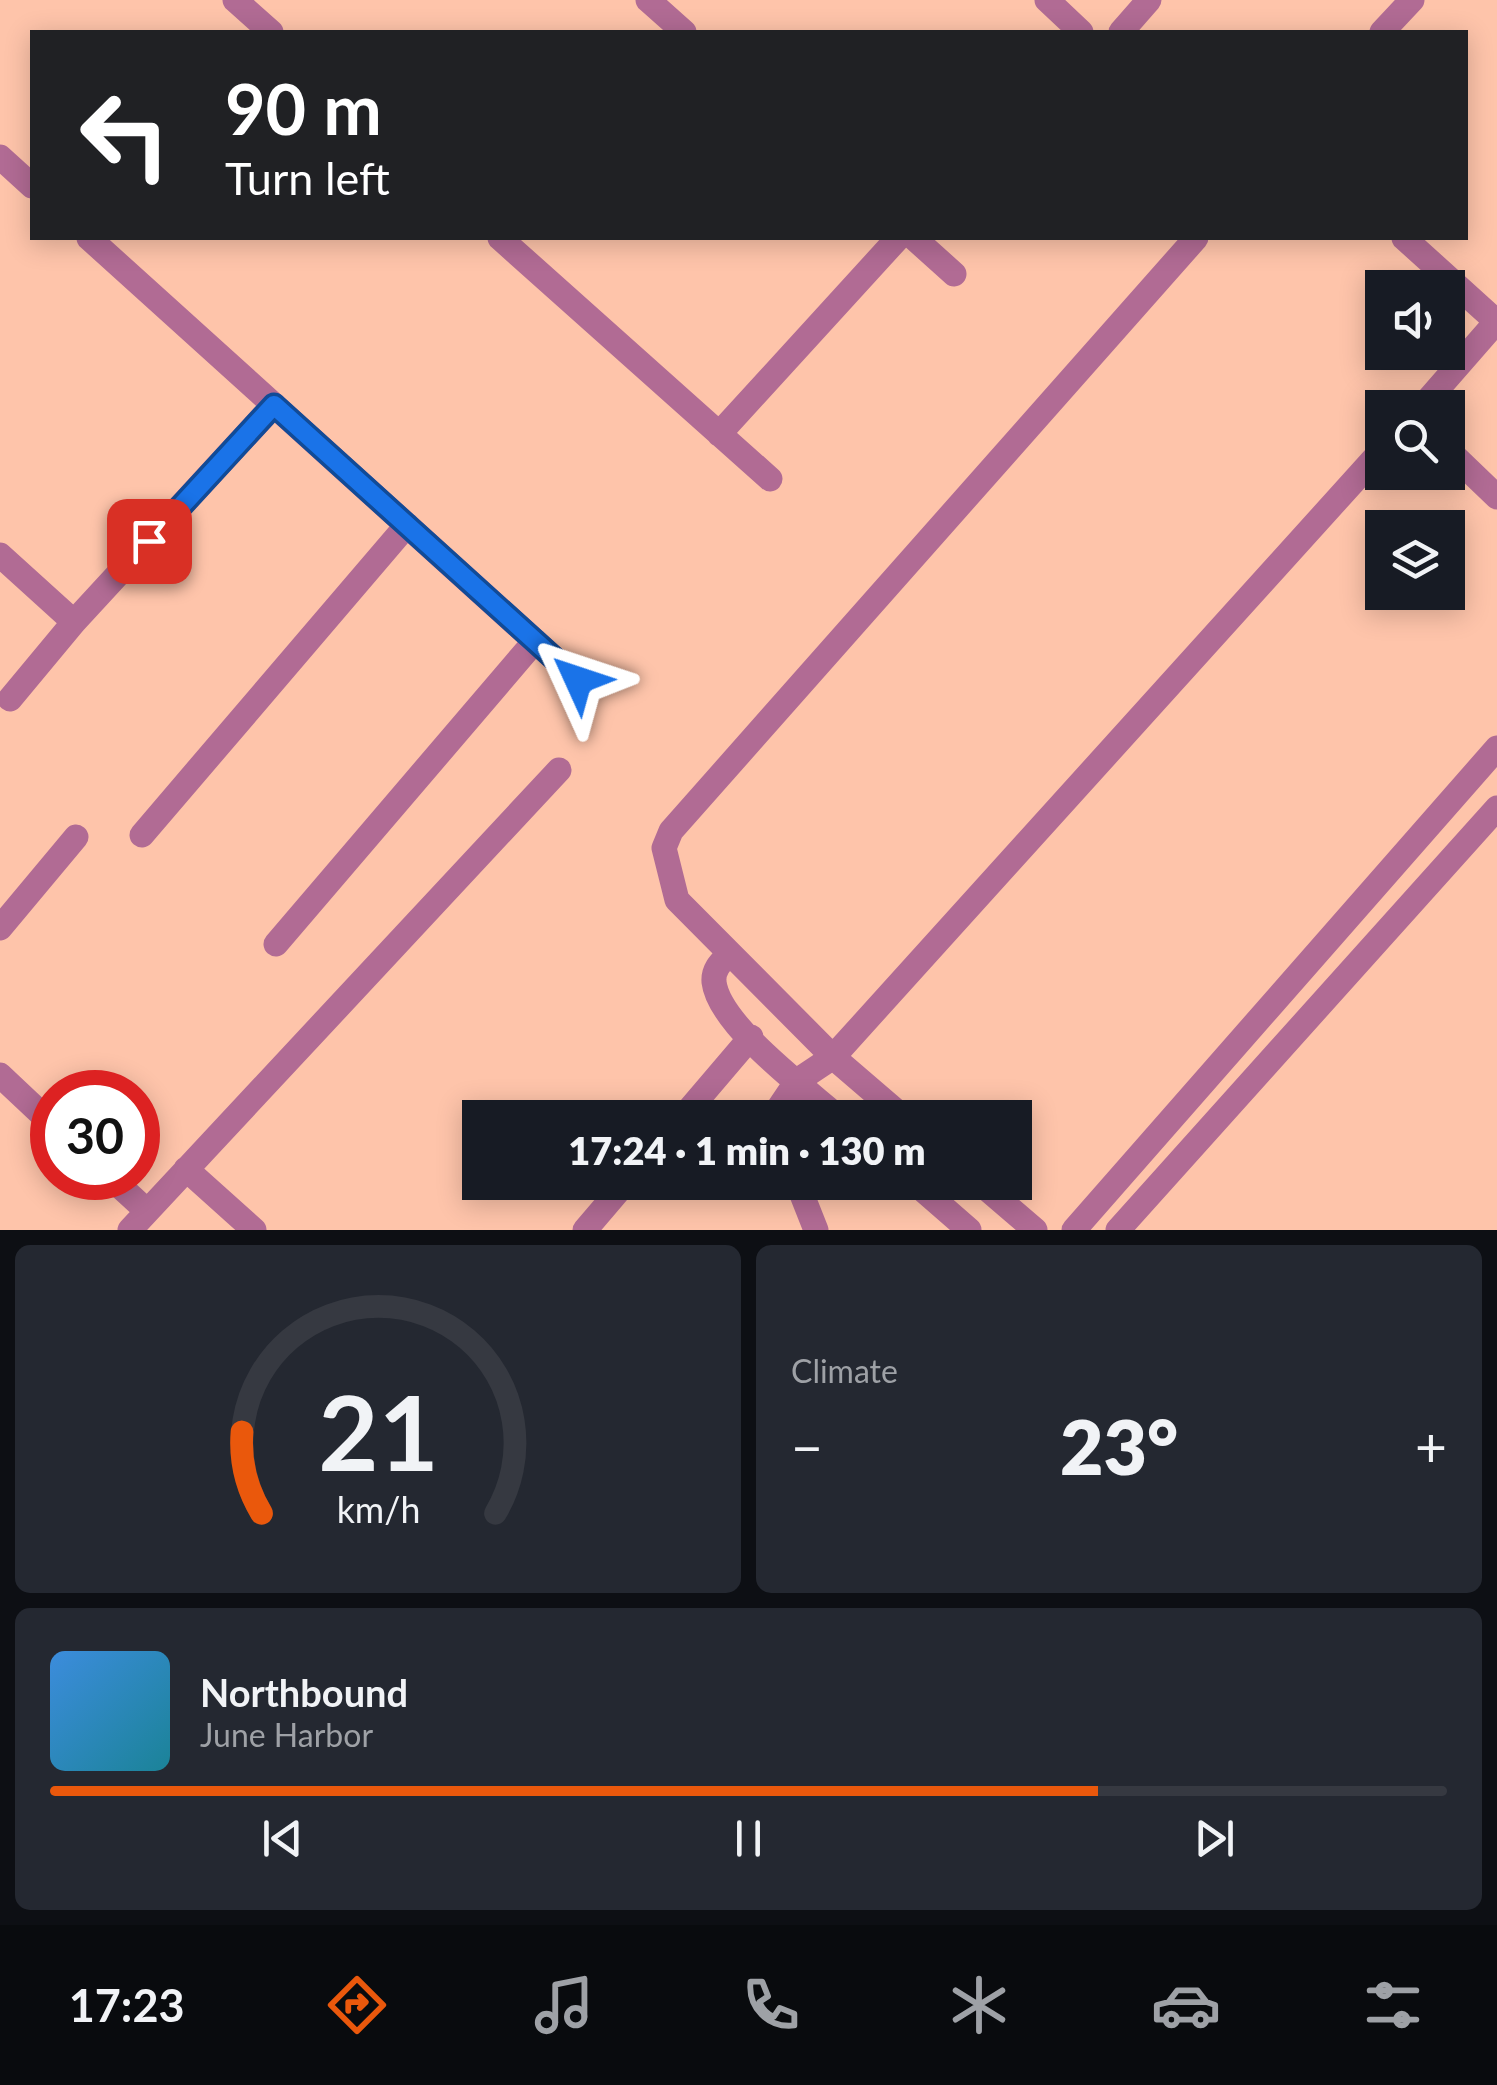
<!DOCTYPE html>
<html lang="en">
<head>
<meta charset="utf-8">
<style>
	:root { --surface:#171b24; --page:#242831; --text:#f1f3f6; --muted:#9ea1a6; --line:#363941; --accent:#ea580c }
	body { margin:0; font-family:Lato,sans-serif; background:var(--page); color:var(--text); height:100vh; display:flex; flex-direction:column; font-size:38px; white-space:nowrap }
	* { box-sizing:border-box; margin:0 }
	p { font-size:32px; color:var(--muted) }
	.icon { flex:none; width:55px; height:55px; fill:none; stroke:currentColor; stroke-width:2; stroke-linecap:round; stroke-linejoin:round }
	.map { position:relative; height:1230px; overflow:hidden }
	.sheet { display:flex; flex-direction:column; gap:15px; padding:15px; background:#0d0f14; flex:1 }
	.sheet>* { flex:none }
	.hud { position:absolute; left:30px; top:30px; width:1438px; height:210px; border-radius:0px; box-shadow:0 5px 25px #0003; background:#202124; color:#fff; overflow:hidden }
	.controls { position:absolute; left:1365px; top:270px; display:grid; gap:20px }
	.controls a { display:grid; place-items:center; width:100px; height:100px; border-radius:0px; background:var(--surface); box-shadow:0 5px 25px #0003; font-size:50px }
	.speed { position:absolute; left:30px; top:1070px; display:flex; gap:20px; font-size:50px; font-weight:700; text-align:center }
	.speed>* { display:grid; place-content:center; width:130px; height:130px; border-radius:50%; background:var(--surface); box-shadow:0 5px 25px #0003; line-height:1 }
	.speed .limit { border:15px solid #d22; background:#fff; color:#111 }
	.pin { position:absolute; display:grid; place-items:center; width:85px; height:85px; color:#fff; margin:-42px; border-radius:20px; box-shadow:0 5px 15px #0006 }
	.me { position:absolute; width:110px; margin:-55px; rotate:312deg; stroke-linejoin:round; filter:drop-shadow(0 0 8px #0008) }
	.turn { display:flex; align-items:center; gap:35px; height:210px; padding:0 30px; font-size:45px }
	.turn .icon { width:130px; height:130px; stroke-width:2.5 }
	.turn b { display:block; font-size:70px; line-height:85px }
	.big { font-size:75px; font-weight:800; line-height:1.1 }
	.sheet .tile { flex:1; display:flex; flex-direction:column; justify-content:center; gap:15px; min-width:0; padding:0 35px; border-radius:15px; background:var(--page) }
	.sheet .dial { align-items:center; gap:0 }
	.dial svg { height:260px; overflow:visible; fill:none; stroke:var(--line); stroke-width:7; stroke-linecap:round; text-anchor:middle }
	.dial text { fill:var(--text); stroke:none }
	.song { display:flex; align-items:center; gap:30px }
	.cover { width:120px; height:120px; border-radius:15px; background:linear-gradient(135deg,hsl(210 70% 55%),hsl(190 70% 35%)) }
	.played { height:10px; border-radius:5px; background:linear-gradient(90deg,var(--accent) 75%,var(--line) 75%) }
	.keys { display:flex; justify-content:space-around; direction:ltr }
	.heat { display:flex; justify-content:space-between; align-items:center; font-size:55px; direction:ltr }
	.sheet .tiles { flex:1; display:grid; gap:15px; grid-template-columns:1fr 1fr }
	.tile:last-child { grid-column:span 2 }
	.trip { position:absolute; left:462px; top:1100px; width:570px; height:100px; border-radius:0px; background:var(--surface); box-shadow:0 5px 25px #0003; font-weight:800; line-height:100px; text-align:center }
	.tabs { display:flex; height:160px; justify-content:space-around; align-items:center; background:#090b0e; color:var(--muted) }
	.tabs .icon { width:70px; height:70px }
	.tabs .selected { color:var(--accent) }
	.tabs b { font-size:45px; color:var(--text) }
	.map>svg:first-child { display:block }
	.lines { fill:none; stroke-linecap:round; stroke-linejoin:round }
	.street { stroke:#b16b94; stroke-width:25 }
	.route-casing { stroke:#114b97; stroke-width:25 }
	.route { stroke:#1a73e8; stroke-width:18 }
</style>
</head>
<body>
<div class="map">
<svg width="1497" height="1230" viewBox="0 0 1497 1230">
	<rect width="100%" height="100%" fill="#fec4aa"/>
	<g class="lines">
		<path class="street" d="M235,0L271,32
			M648,0L684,32
			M1047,0L1081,32
			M1121,32L1149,0
			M1382,32L1412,0
			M0,157L32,186
			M89,238L578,680
			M500,238L770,479
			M914,238L954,274
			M1404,238L1497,322
			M1421,408L1497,321
			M719,434L898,238
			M1448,450L1497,497
			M0,555L74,622L274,405
			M10,699L74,622
			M142,835L407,525
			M0,928L76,837
			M276,944L535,641
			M728,955C720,963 713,970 714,982C719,1025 806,1089 839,1118
			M0,1075L52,1124
			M682,1118L751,1037
			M772,1118L797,1081L833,1057L1382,450
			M904,1118L833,1057L677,900L664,848L671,831L1196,238
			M186,1169L254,1230
			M111,1178L147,1211
			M797,1182L816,1230
			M914,1182L969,1230
			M979,1182L1035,1230
			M130,1230L559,770
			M585,1230L626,1182
			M1074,1230L1497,748
			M1118,1230L1497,808"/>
	</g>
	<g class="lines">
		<g class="route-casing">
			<path id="route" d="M149,541L274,405L578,680"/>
		</g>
		<use href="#route" class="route"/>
	</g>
</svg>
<div class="controls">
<a><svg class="icon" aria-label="sound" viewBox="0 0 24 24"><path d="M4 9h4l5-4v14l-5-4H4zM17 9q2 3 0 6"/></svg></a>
<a><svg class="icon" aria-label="search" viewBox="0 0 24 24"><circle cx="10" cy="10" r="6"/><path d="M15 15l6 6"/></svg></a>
<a><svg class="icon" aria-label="layers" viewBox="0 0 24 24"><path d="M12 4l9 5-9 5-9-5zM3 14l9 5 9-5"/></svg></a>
</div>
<div class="speed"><div class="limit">30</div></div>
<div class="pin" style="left:149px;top:541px;background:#d93025"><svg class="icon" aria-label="arrive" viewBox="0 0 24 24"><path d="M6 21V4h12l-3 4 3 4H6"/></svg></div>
<svg class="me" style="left:578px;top:680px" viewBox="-20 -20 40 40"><path d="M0-17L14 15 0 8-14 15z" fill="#1a73e8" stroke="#fff" stroke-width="4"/></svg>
<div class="trip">17:24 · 1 min · 130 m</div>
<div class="hud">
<div class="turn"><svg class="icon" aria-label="left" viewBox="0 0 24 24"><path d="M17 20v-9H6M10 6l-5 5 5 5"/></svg><div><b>90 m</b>Turn left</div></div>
</div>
</div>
<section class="sheet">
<div class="tiles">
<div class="tile dial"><svg viewBox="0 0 100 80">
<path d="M14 69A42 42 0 1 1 86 69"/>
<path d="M14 69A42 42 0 0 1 8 44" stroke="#ea580c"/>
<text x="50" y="56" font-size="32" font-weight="700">21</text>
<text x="50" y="72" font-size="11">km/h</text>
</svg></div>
<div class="tile"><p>Climate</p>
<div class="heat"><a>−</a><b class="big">23°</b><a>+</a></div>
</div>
<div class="tile">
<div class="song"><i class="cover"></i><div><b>Northbound</b><p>June Harbor</p></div></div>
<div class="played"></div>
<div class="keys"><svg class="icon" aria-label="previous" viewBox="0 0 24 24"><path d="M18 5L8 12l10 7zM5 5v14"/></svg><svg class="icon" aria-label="pause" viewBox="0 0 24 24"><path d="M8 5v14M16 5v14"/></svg><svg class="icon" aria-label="next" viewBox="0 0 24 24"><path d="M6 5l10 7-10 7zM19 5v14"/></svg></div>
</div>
</div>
</section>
<nav class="tabs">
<b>17:23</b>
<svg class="icon selected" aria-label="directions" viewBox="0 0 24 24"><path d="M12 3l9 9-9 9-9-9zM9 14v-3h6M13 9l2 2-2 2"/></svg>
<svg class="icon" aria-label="music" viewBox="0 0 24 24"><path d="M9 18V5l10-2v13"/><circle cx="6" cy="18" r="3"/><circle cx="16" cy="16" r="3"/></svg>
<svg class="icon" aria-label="phone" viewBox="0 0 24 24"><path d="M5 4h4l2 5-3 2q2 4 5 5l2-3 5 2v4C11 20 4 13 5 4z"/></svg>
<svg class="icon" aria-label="climate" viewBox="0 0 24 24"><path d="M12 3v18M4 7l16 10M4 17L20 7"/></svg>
<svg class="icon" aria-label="car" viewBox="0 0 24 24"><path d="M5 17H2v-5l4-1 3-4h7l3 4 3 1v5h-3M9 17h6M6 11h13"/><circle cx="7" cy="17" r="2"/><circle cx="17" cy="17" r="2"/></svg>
<svg class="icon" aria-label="filters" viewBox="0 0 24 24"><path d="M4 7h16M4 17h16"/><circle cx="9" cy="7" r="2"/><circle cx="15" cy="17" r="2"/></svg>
</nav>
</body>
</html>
